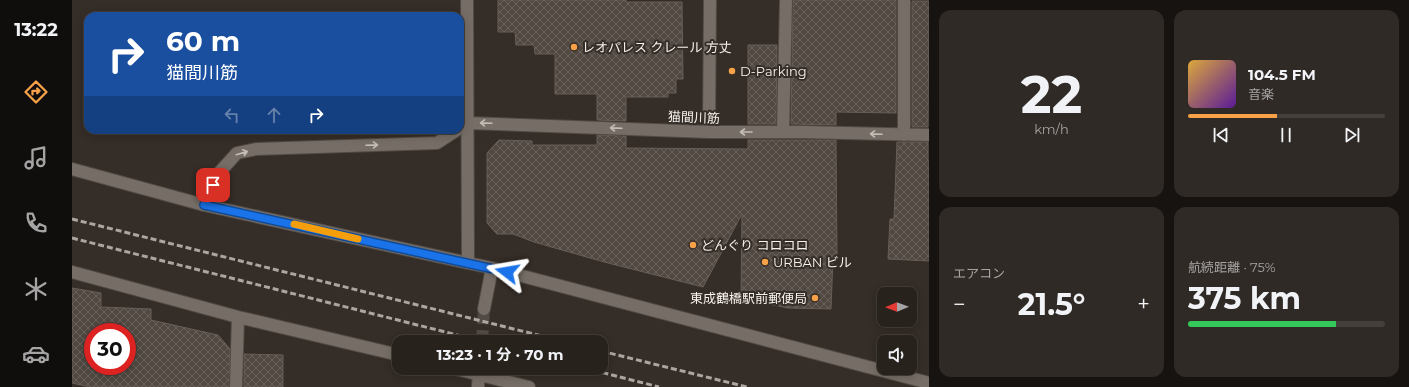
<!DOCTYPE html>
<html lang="ja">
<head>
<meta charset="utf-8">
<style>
	:root { --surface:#28221d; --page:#302a26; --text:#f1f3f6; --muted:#a5a4a4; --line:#443f3b; --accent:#f7a149 }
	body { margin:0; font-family:Montserrat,"Noto Sans JP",sans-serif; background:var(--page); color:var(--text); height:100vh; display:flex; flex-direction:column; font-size:15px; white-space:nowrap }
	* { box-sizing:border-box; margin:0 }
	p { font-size:13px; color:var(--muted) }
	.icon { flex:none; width:22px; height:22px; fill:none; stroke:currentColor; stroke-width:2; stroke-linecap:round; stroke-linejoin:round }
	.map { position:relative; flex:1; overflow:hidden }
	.drawer { display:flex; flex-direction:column; gap:10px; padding:10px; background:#161310; width:480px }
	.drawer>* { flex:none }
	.banner { position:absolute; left:12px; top:12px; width:380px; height:122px; border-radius:12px; box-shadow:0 2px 10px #0003,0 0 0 1px var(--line); background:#1a4fa0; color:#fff; overflow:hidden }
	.needle { width:26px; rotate:269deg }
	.tools { position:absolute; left:805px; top:287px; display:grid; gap:8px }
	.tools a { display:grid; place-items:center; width:40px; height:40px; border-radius:8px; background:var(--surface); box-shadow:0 2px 10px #0003,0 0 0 1px var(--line); font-size:20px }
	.speed { position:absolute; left:12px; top:323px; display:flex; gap:8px; font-size:20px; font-weight:700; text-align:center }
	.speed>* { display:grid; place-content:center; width:52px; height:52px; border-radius:50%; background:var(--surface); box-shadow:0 2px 10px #0003,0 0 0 1px var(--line); line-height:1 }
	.speed .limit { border:6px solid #d22; background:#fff; color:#111 }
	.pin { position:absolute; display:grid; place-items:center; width:34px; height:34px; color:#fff; margin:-17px; border-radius:8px; box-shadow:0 2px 6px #0006 }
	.me { position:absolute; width:44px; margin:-22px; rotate:284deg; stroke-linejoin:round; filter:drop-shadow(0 0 3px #0008) }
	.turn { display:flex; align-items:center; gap:14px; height:84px; padding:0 16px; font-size:18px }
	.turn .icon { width:52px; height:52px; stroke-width:2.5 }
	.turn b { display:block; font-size:28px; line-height:34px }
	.lanes { display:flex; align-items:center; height:38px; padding:0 16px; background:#0003; justify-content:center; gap:20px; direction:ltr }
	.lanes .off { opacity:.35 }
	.big { font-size:30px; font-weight:700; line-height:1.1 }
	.drawer .card { flex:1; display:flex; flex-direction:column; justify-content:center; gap:6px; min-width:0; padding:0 14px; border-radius:12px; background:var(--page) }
	.drawer .dial { align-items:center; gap:0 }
	.dial b { font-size:52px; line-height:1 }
	.song { display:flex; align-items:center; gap:12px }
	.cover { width:48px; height:48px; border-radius:6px; background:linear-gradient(135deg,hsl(40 70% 55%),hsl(270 70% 35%)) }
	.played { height:4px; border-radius:2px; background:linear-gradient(90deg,var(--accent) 45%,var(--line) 45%) }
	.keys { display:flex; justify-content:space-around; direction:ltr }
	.heat { display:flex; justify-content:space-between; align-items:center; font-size:22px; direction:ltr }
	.charge { height:6px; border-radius:3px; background:linear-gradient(90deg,#34c759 75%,var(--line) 0) }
	.drawer .tiles { flex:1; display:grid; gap:10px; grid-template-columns:repeat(2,1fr) }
	.trip { position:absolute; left:320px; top:335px; width:216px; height:40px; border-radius:12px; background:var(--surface); box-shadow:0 2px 10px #0003,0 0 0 1px var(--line); font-weight:700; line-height:40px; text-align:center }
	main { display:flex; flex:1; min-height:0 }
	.tab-bar { display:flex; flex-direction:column; width:72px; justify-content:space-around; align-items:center; background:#100e0c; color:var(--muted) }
	.tab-bar .icon { width:28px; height:28px }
	.tab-bar .selected { color:var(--accent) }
	.tab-bar b { font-size:18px; color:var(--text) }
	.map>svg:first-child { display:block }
	.building { fill:url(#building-cross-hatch); stroke:#675e57; fill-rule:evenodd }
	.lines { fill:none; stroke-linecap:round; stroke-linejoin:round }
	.street-tunnel { stroke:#524b45; stroke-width:12; stroke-dasharray:12 6; stroke-linecap:butt }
	.street-casing { stroke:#514a44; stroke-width:14 }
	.secondary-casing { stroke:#514a44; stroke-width:14 }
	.street { stroke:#766e66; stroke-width:12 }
	.secondary { stroke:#766e66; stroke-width:12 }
	.rail { stroke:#aca6a1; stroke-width:3; stroke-dasharray:6 3; stroke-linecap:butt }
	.oneway { stroke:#c3bdb7 }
	.route-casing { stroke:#114b97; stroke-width:10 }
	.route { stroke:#1a73e8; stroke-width:7 }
	.slow { stroke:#f59e0b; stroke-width:7 }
	.poi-dot { fill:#f7a149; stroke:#352d27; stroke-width:1.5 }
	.labels { text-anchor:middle; stroke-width:4; stroke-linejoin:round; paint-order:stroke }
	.poi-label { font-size:13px; fill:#f7f2ed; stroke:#352d27; text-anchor:start }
	.street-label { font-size:13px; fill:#f7f2ed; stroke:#352d27 }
</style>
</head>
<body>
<main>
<nav class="tab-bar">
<b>13:22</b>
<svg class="icon selected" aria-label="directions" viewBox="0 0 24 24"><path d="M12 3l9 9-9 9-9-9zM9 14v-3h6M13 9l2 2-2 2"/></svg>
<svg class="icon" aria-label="music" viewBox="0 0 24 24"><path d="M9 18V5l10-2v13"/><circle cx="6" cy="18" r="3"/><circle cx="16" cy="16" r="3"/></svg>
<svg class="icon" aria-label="phone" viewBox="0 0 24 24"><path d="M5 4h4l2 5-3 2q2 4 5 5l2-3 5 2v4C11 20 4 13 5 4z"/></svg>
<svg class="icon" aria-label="climate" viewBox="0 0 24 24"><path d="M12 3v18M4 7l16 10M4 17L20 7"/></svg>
<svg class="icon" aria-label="car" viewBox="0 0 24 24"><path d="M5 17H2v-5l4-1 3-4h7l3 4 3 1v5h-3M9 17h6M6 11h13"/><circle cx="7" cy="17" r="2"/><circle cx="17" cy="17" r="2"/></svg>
</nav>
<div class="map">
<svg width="857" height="387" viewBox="0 0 857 387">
	<defs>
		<pattern id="building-cross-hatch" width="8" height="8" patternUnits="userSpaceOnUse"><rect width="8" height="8" fill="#504841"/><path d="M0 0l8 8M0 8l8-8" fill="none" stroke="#6a635d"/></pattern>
	</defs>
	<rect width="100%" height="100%" fill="#352d27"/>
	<path class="building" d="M426,0H554V2H610L611,79H604V93H596V97H554V121L525,120V94H483V54H463L462,45H444L443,32H426Z
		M721,0H824V113L764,112V125L719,124Z
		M840,1H857L856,127H840Z
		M676,45H705L704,124H676Z
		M525,135L554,136V148L676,149V140H764L765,256H761L759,309L716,308L669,298L670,214L631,287L532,262L462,242L441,234H425L415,223V153L427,140L460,141V145H525Z
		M825,142H856V161H857V261L816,259L818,219H822Z
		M0,288L29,293V307L79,309V320L146,335L158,349L157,387H18L0,383ZM21,332H55V366H21Z
		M172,354L211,355V387H172Z"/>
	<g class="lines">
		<path class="street-tunnel" d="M410,342L412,309"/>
		<g class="street-casing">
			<path id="street" d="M832,0V135
				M388,128L396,123L637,132H731L857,135
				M637,132L638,0
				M711,132L714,0
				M132,205L145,175L165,153L184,149L365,143L385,130
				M396,263L420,268L857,383
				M0,272L166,317L327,355
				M412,309L420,268
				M380,368L457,387
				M164,387L166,317
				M406,387L407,368"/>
		</g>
		<g class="secondary-casing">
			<path id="secondary" d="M0,169L132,205L396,263L395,0"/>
		</g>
		<use href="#street" class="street"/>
		<use href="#secondary" class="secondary"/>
		<path class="rail" d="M0,219L494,342
			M0,238L413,342
			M529,351L675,387
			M513,368L587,387"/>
	</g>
	<defs><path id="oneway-shaft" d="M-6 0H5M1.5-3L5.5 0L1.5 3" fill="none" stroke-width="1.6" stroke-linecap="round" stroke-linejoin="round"/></defs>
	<g class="oneway">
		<use href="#oneway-shaft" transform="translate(414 123) rotate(-178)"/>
		<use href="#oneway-shaft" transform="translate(544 128) rotate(-178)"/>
		<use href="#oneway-shaft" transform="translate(674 132) rotate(180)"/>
		<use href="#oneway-shaft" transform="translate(804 134) rotate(-178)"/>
		<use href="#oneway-shaft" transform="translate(300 145) rotate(-2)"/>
		<use href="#oneway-shaft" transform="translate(170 153) rotate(-16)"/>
	</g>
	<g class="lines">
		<g class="route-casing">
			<path id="route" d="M141,185L132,205L435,272"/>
		</g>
		<use href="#route" class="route"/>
		<path class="slow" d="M222,224L286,239"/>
	</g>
	<g class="poi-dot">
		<circle cx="502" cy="47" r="4"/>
		<circle cx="660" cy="71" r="4"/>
		<circle cx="621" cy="245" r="4"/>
		<circle cx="693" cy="262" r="4"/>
		<circle cx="743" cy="298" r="4"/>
	</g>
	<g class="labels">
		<g class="poi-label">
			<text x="510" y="52">レオパレス クレール 方丈</text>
			<text x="668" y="76">D-Parking</text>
			<text x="629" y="250">どんぐり コロコロ</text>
			<text x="701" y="267">URBAN ビル</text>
			<text x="735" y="303" text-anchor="end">東成鶴橋駅前郵便局</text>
		</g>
		<g class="street-label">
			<text transform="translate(622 117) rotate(2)" y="5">猫間川筋</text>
		</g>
	</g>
</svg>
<div class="tools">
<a><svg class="needle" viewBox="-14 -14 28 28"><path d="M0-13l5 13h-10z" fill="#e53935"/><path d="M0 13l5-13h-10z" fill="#a5a4a4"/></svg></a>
<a><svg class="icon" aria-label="sound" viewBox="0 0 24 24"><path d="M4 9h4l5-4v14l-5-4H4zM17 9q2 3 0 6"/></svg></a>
</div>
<div class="speed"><div class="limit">30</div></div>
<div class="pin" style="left:141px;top:185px;background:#d93025"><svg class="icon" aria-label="arrive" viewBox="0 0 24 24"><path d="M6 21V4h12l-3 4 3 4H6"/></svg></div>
<svg class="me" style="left:435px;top:272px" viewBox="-20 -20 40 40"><path d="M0-17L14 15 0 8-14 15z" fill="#1a73e8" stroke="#fff" stroke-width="4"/></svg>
<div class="trip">13:23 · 1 分 · 70 m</div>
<div class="banner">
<div class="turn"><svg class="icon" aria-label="right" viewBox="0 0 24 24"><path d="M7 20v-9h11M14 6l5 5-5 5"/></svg><div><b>60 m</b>猫間川筋</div></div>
<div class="lanes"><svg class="icon off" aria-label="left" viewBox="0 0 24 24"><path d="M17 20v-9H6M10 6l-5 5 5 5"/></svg><svg class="icon off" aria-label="ahead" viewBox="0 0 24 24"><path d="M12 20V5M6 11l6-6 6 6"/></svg><svg class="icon" aria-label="right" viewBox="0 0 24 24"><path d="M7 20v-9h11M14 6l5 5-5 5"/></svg></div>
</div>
</div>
<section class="drawer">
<div class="tiles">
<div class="card dial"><b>22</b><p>km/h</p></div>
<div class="card">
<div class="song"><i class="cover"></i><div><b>104.5 FM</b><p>音楽</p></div></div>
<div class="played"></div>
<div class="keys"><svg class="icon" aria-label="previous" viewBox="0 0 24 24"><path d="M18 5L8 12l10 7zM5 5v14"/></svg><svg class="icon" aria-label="pause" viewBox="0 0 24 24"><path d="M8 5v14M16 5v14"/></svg><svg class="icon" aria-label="next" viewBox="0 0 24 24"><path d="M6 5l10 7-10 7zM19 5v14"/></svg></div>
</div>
<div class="card"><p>エアコン</p>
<div class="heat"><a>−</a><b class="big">21.5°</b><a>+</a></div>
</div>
<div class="card"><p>航続距離 · 75%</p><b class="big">375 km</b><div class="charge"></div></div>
</div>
</section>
</main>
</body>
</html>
